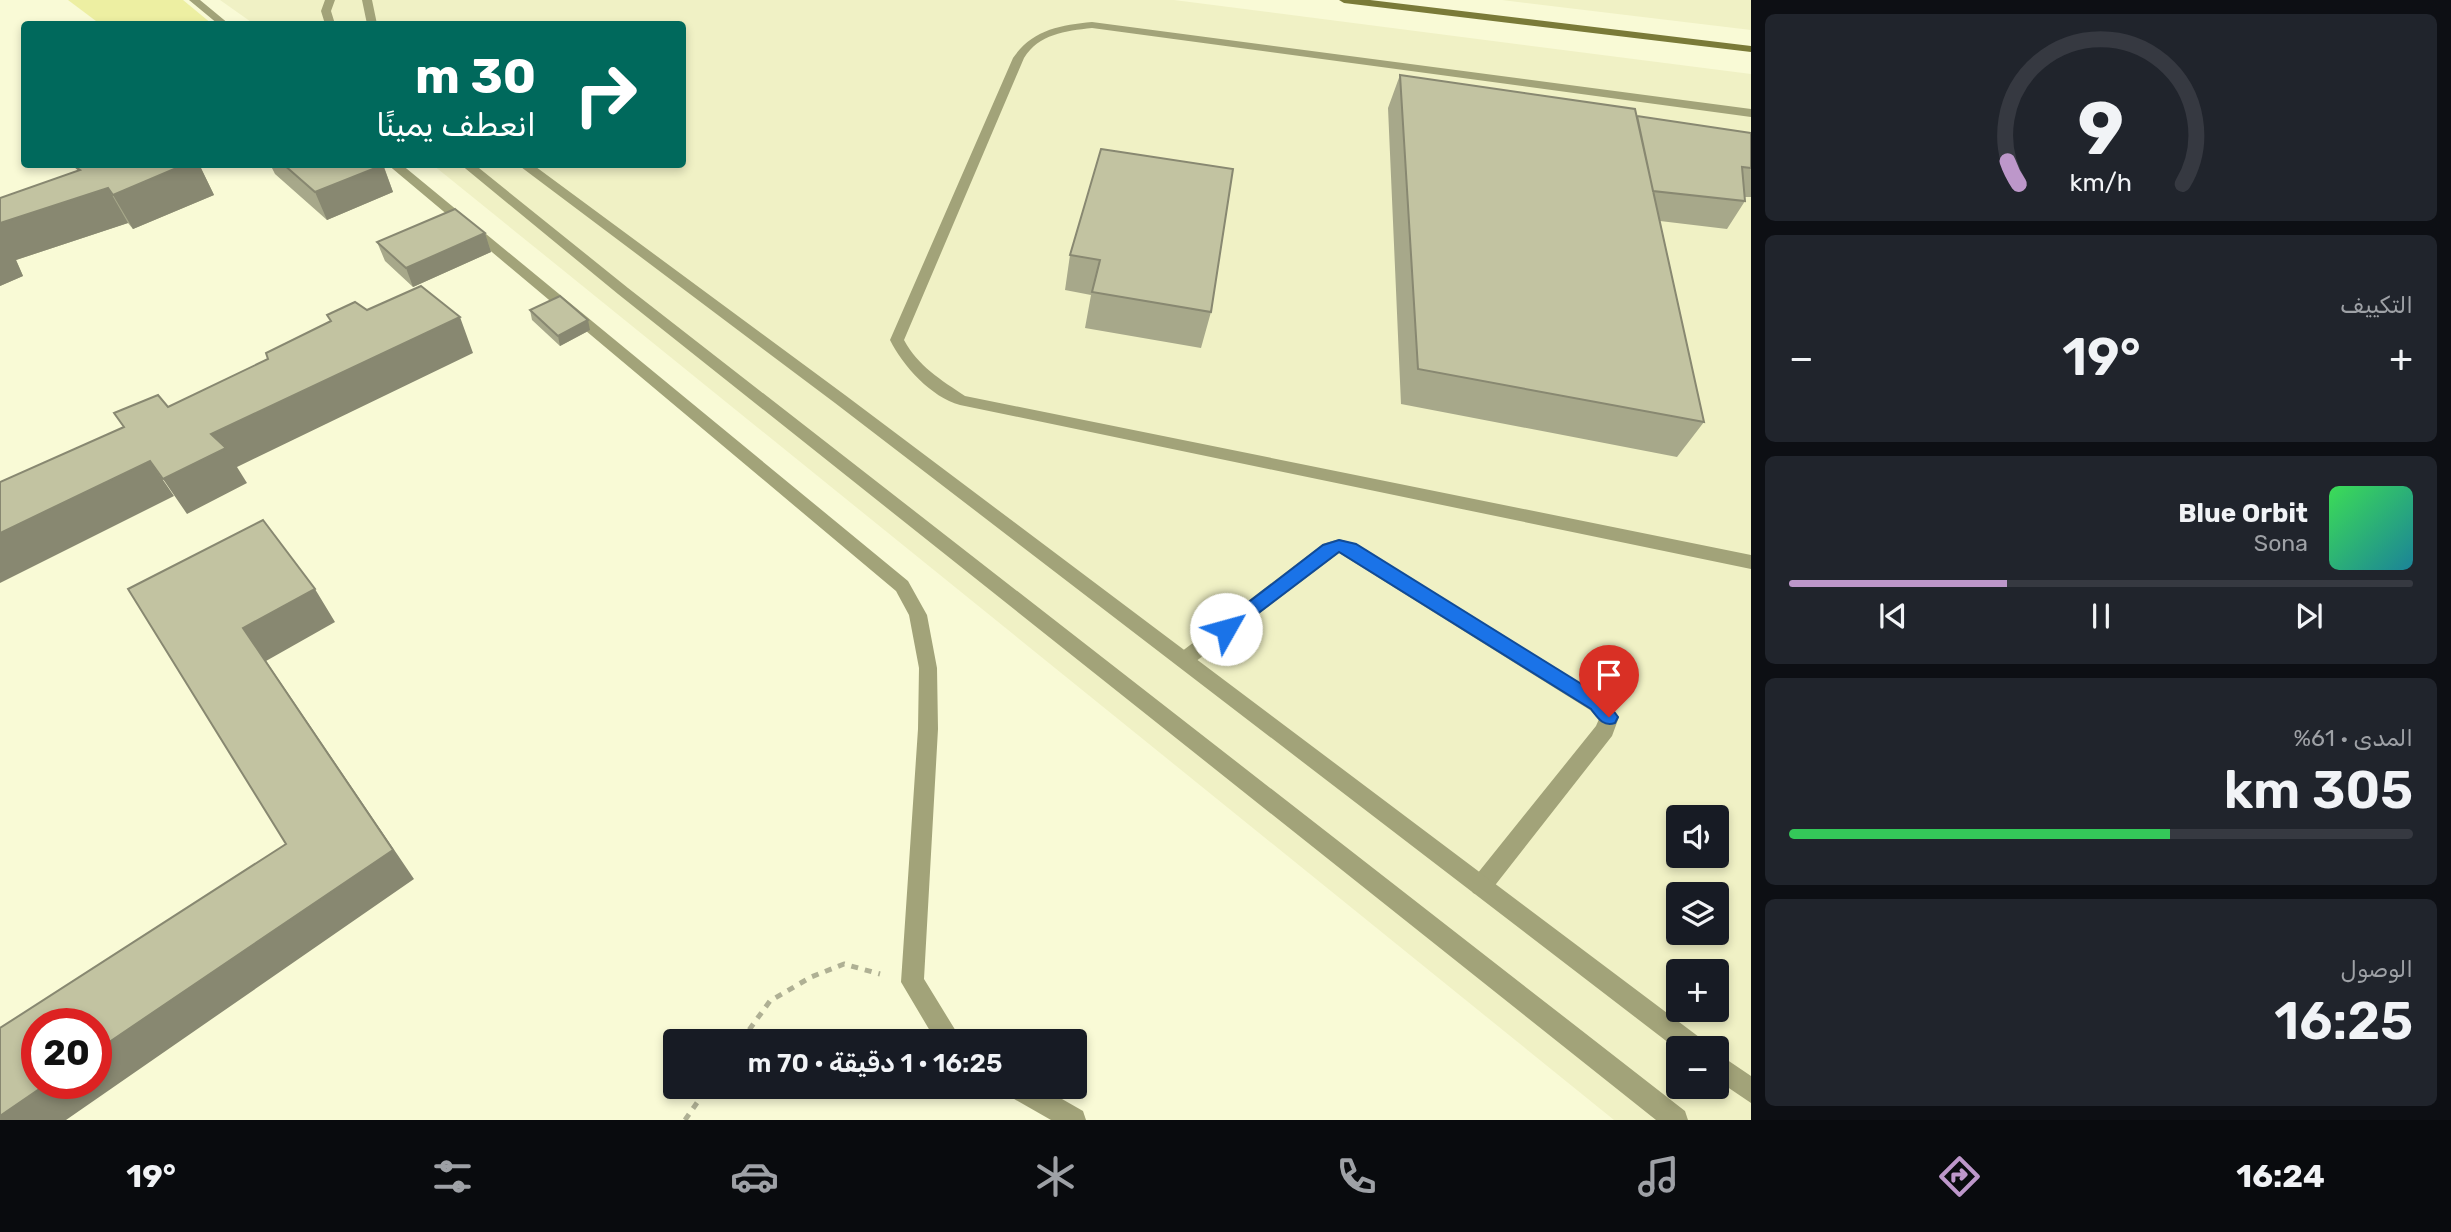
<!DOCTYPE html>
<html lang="ar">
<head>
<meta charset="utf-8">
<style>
	:root { --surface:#171b24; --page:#20242c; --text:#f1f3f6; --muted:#9ea1a6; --line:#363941; --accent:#bd97ca }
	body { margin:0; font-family:Rubik,Cairo,sans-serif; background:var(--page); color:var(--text); direction:rtl; height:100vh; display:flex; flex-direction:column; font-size:26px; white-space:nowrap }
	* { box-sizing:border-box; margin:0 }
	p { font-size:23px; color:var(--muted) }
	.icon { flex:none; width:38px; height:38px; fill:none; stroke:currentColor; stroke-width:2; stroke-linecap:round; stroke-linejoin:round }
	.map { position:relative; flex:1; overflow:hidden; direction:ltr }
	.drawer { display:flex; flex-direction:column; gap:14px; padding:14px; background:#0d0f14; width:700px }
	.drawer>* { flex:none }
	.banner { position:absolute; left:21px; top:21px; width:665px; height:147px; border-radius:7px; box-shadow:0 4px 10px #0003; direction:rtl; background:#00695c; color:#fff; overflow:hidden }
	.tools { position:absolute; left:1666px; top:805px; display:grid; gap:14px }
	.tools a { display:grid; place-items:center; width:63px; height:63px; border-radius:7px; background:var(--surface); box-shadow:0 4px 10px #0003; font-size:35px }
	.speed { position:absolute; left:21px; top:1008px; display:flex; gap:14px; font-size:35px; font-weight:700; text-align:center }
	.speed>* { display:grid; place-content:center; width:91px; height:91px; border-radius:50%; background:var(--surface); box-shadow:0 4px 10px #0003; line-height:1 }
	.speed .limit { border:10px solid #d22; background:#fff; color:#111 }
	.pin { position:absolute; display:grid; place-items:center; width:60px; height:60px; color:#fff; margin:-72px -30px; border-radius:50% 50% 50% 0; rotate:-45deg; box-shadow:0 0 7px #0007 }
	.pin .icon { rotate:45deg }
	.me { position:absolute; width:77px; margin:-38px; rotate:52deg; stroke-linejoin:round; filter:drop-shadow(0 0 5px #0008) }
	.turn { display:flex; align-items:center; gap:24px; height:147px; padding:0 35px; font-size:32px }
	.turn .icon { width:91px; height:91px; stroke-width:2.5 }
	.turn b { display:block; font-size:49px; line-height:60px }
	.big { font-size:52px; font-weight:600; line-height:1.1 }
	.drawer .card { flex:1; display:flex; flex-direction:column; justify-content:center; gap:10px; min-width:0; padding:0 24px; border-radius:10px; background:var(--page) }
	.drawer .dial { align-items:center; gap:0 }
	.dial svg { height:182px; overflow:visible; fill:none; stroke:var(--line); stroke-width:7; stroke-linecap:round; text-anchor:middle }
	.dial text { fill:var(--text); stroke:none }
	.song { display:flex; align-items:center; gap:21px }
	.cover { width:84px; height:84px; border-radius:10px; background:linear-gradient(135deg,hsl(130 70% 55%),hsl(190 70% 35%)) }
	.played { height:7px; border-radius:4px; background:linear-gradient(90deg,var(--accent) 35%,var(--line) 35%) }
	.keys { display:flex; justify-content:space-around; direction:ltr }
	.heat { display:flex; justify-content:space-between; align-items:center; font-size:38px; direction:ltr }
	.charge { height:10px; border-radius:5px; background:linear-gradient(90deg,#34c759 61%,var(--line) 0) }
	.trip { position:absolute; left:663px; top:1029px; width:424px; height:70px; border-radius:7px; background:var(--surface); box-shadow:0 4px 10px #0003; font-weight:600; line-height:70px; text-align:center; direction:rtl }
	.tabs { display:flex; height:112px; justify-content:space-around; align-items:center; background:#090b0e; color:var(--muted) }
	.tabs .icon { width:49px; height:49px }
	.tabs .current { color:var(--accent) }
	.tabs b { font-size:32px; color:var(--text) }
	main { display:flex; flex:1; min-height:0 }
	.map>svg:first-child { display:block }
	.built { fill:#f0f1c5; fill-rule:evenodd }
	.green { fill:#edefa2 }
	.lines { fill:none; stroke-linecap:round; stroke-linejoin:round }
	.path { stroke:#afb094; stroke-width:5; stroke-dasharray:7 7; stroke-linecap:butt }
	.lane { fill:#a2a379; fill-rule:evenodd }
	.street { fill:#a2a379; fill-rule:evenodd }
	.secondary { fill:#7a7a38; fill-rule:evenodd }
	.wall { fill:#a7a88a }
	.shaded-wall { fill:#888871 }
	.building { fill:#c2c3a1; stroke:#888871; stroke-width:2 }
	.route { fill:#1a73e8; stroke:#114b97; stroke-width:2 }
</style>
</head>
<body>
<main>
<section class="drawer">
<div class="card dial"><svg viewBox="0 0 100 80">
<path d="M14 69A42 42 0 1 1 86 69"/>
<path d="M14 69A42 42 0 0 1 9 59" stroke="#bd97ca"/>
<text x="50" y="56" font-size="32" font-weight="700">9</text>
<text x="50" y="72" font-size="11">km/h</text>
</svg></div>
<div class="card"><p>التكييف</p>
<div class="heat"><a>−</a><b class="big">19°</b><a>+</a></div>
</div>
<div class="card">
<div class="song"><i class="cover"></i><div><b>Blue Orbit</b><p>Sona</p></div></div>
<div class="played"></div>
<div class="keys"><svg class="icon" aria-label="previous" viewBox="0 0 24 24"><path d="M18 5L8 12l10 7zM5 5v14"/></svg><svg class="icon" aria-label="pause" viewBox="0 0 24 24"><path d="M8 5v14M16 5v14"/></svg><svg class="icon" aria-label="next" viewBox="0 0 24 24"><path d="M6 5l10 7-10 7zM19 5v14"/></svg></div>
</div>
<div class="card"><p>المدى · 61%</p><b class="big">305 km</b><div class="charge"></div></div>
<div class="card"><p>الوصول</p><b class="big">16:25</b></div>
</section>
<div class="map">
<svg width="1751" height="1120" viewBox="0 0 1751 1120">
	<rect width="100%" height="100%" fill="#f9fad6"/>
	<path class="built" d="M220,0H1174L1751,74V1120H1614L433,165L682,164V24H254ZM1678,817H1717V856H1678ZM1678,894H1717V933H1678ZM1678,971H1717V1010H1678ZM1678,1048H1717V1087H1678Z
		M1502,0H1751V30Z"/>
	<path class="green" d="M68,0H183L212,24H100Z"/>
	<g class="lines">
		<path class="path" d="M741,1041L770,1001L811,977L844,964L880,974
			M685,1120L708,1087"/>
		<path class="lane" d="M1092,22L1751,109V117L1092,28C1065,31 1039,34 1024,58L904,340C918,366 941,380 965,396L1751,555V569L960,405C931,397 903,366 890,340L1013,58C1032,30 1060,25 1092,22Z
			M1339,539L1356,544L1604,698L1619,717L1612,736L1489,893L1481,896L1473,893L1470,886L1473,879L1596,726L1599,719L1590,710L1339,553L1191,665L1184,668L1177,665L1175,660L1177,655L1323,544Z"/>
		<path class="street" d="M189,0H200L229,24H218Z
			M325,0H335L331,11L335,24H325L321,11Z
			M362,0H372L377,24H367Z
			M387,164H401L908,581L927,615L937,668L938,729L924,979L962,1041H936L901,982L918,729L919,668L909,615L896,591Z
			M460,164H474L628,288L1685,1111L1688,1120H1656L618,294Z
			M517,164H532L845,395L1703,1040L1707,1048L1678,1050L835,403Z
			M1717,1053L1751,1076V1103L1717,1080Z
			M1006,1087H1041L1083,1111L1086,1120H1051L1009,1096Z"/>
		<path class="secondary" d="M1339,0H1370L1751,46V52L1344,3Z"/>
	</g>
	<path class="wall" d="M1400,75L1637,116L1751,133V197H1745V201L1727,229L1660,221L1704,422L1677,457L1401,404L1388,108Z
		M1101,149L1211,312L1201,348L1085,328L1091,295L1065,290L1070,255Z
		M79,164H109V166L112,164H199L214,195L133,229L128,223L16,260L23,276L0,286V198L78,171L74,166Z
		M270,164H383L393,192L327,220L275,174Z
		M485,233L491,252L413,287L385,261L377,242Z
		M530,310L590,330L560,346L532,320Z"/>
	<path class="shaded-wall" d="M107,164H109L123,190L186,164H199L214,195L133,229L113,195Z
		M383,165L393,192L327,220L315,192Z
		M108,188L128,223L16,260L23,276L0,286V223Z
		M485,233L491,252L413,287L406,268Z
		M460,317L473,353L237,467L247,483L187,514L163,479L211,434Z
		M588,320L590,330L560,346L558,336Z
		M150,461L174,496L0,583V533Z
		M315,589L335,622L266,661L414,879L66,1120H0V1116L48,1083H96V1051L393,850L243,628Z"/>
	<path class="building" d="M1400,75L1635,109L1704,422L1418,369Z
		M1637,116L1751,133V168L1742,167L1745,201L1653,191Z
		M1101,149L1233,169L1211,312L1092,292L1100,260L1070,255Z
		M79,164H107L108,166L112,164H186L113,195L108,188L0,223V198L80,170L74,166Z
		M283,164H383V165L315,192Z
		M455,209L485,233L406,268L377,242Z
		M421,286L460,317L211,434L226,448L163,479L150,461L0,533V482L124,427L114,413L158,395L168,407L268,359L266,353L331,321L327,315L355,302L367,310Z
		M560,296L588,320L558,336L530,310Z
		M263,520L315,589L243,628L393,850L96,1051V1024H37V1083H48L0,1116V1028L286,844L128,589Z"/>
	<path class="route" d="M1339,540L1356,544L1604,698L1618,717L1615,723C1603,727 1598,718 1591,709L1339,552L1232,633H1220L1217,629L1220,624L1323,545Z"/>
</svg>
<div class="tools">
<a><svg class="icon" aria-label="sound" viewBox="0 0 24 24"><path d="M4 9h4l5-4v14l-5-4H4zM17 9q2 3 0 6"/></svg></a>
<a><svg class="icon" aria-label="layers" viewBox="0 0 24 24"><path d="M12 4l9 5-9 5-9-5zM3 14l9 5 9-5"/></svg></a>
<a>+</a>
<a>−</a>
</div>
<div class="speed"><div class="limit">20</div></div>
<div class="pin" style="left:1609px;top:717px;background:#d93025"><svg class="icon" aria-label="arrive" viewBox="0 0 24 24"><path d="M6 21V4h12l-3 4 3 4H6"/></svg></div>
<svg class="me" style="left:1226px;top:629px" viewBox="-20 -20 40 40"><circle r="19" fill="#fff"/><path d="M0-13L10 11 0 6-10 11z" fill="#1a73e8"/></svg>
<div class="trip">16:25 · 1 دقيقة · 70 m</div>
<div class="banner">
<div class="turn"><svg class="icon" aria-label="right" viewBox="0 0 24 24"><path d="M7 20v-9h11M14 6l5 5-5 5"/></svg><div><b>30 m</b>انعطف يمينًا</div></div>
</div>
</div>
</main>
<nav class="tabs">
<b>16:24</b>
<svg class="icon current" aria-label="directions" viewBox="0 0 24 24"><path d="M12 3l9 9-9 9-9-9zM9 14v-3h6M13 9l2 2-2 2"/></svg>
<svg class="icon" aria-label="music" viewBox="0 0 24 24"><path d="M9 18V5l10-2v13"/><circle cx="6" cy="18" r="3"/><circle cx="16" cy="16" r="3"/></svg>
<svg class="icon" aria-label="phone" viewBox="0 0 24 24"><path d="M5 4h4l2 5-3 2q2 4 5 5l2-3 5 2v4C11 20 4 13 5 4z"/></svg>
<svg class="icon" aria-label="climate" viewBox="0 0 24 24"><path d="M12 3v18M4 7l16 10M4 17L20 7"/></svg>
<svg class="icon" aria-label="car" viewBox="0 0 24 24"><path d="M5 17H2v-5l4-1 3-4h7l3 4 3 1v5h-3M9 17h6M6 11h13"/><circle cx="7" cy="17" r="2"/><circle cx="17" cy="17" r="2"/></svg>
<svg class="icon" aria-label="filters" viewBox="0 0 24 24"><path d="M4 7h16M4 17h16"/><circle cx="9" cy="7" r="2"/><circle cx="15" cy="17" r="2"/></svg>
<b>19°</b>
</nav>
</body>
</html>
